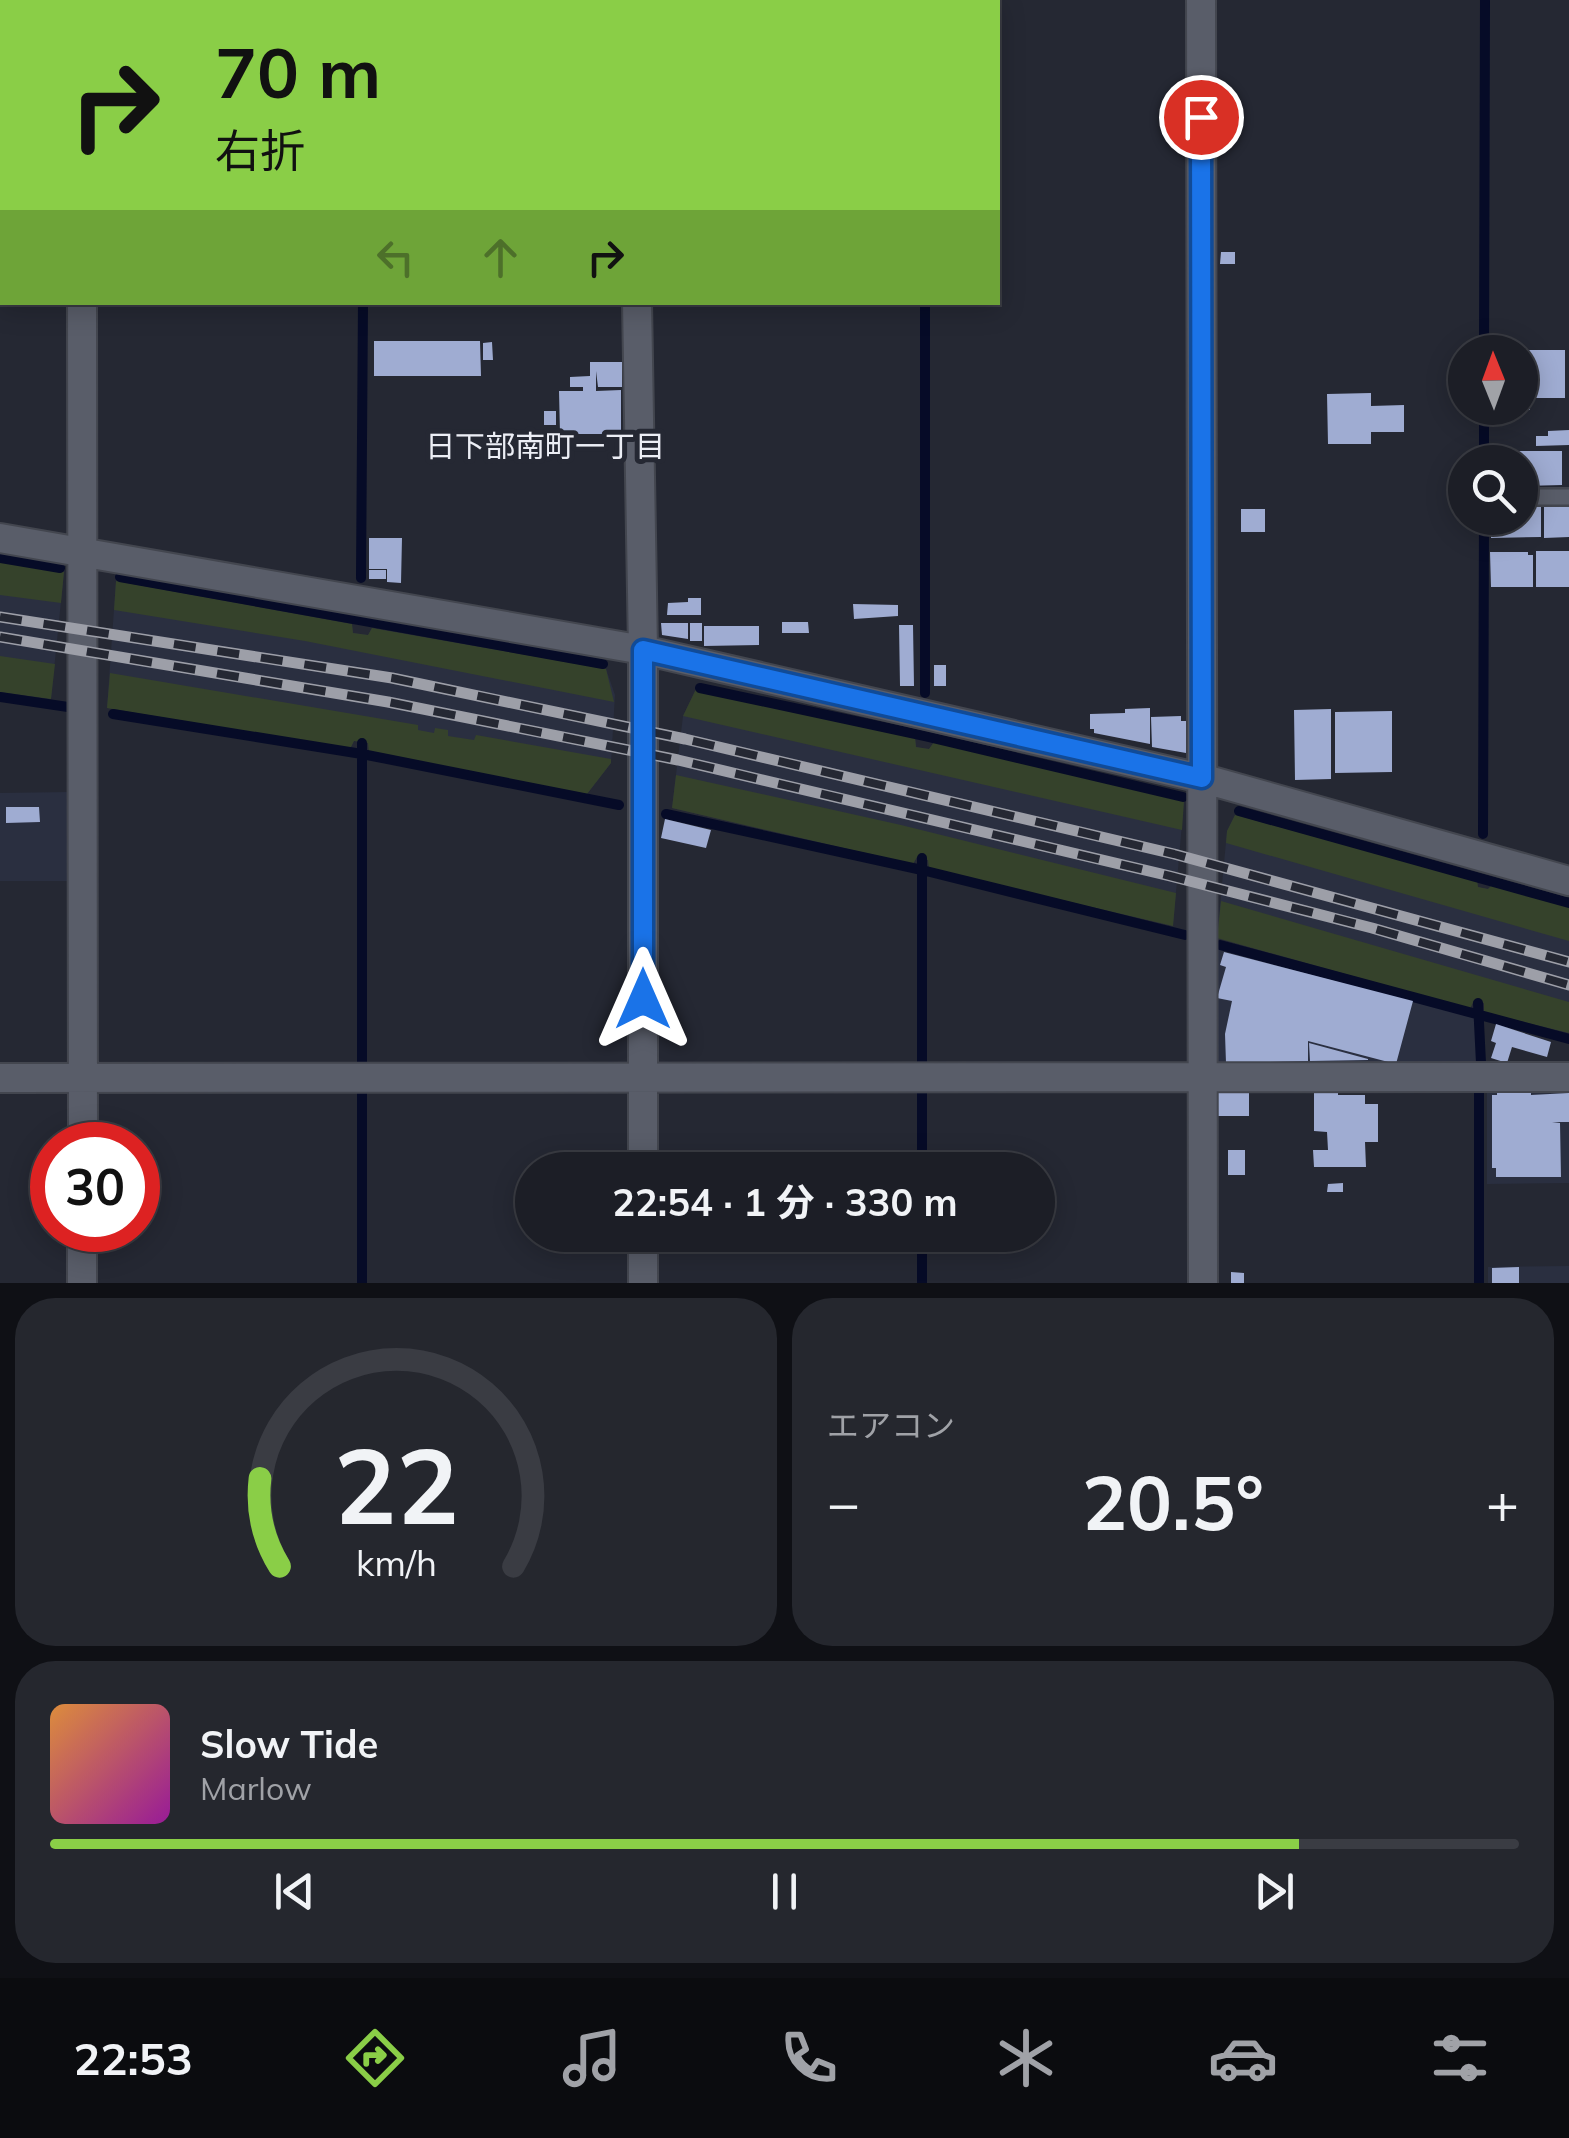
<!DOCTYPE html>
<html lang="ja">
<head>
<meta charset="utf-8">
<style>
	:root { --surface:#1c1e26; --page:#25272e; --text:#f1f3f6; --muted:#a0a2a7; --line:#3a3c43; --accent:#8ace47 }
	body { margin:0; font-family:Mulish,"Noto Sans JP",sans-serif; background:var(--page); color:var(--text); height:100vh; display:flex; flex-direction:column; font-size:38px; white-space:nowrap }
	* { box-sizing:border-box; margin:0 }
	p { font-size:32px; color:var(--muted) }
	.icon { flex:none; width:55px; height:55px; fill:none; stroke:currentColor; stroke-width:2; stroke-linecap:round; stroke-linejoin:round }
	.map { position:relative; height:1283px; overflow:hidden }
	.drawer { display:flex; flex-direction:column; gap:15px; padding:15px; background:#0f1015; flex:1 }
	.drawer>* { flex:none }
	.top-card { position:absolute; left:0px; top:0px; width:1000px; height:305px; box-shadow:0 5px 25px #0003,0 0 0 2px var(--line); background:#8ace47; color:#111; overflow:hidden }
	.needle { width:65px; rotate:359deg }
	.controls { position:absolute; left:1448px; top:335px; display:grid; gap:20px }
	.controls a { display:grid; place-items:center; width:90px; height:90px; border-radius:50%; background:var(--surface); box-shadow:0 5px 25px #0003,0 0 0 2px var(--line); font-size:50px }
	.speed { position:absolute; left:30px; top:1122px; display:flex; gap:20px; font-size:50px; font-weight:700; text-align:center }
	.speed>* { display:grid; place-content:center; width:130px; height:130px; border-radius:50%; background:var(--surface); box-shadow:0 5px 25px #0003,0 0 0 2px var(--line); line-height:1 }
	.speed .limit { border:15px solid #d22; background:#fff; color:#111 }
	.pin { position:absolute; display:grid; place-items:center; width:85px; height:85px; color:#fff; margin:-42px; border:5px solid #fff; border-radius:50%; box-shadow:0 2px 10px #0007 }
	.me { position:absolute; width:110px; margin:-55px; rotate:0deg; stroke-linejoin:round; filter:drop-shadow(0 0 8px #0008) }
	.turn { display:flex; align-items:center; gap:35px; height:210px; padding:0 50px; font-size:45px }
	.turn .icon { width:130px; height:130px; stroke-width:2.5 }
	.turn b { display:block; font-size:70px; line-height:85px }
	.lanes { display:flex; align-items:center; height:95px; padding:0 50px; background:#0003; justify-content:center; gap:50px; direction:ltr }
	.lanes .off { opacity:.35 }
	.big { font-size:75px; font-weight:700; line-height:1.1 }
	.drawer .widget { flex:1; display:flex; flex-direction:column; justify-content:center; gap:15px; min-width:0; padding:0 35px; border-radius:40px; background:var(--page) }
	.drawer .dial { align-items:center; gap:0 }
	.dial svg { height:260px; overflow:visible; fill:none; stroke:var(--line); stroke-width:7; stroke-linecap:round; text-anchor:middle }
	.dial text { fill:var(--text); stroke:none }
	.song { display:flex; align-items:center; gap:30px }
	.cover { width:120px; height:120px; border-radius:15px; background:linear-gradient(135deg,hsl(30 70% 55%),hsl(300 70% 35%)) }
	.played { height:10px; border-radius:5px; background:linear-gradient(90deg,var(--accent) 85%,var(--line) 85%) }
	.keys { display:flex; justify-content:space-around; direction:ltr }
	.heat { display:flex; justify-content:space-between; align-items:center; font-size:55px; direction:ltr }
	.drawer .tiles { flex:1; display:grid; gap:15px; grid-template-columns:1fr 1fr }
	.widget:last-child { grid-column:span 2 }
	.trip { position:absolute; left:515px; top:1152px; width:540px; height:100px; border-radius:50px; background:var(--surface); box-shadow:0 5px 25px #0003,0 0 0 2px var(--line); font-weight:700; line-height:100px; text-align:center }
	.tab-bar { display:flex; height:160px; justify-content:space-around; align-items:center; background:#0b0c0f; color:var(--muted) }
	.tab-bar .icon { width:70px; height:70px }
	.tab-bar .current { color:var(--accent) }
	.tab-bar b { font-size:45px; color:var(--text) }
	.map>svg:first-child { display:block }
	.built { fill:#2a2f40 }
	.green { fill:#35422b }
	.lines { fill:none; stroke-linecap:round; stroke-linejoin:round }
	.stream { stroke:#060b27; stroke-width:10 }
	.building { fill:#9facd2 }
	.service-casing { stroke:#43464f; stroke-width:20 }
	.minor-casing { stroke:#43464f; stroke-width:32 }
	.secondary-casing { stroke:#43464f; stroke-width:32 }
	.service { stroke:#595d69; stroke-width:15 }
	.minor { stroke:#595d69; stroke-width:28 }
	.secondary { stroke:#595d69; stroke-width:28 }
	.rail-casing { stroke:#9d9fa8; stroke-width:11 }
	.rail { stroke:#252833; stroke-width:8; stroke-dasharray:22; stroke-linecap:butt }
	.route-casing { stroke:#114b97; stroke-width:25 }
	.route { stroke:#1a73e8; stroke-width:18 }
	.labels { text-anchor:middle; stroke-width:10; stroke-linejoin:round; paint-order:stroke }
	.neighbourhood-label { font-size:30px; fill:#eceef5; stroke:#252833 }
</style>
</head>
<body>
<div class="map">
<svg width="1569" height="1283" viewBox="0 0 1569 1283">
	<rect width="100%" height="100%" fill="#252833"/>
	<path class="built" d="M0,562L64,572L51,699L0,692Z
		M116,581L352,624L353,633L368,635L372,628L606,669L615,695L611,763L587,794L369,753L368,743L354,741L350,749L107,708Z
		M696,689L915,737L916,747L929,749L934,742L1184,801L1173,926L929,869L928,860L922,858L917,857L913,864L672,808L683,716Z
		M70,792V881H0V793Z
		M1235,815L1477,880L1478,887L1488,889L1492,885L1569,906V1033L1484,1012V1003L1474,1000L1470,1009L1217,938L1227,831Z
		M1216,946L1476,1017V1063L1216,1066Z
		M1487,1086H1569V1183L1487,1184Z
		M1569,1266V1283H1488V1267Z"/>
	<path class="green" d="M0,562L64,572L61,603L0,595Z
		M116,581L352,624L353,633L368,635L372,628L606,669L614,702L305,641L114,610Z
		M0,656L55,664L51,699L0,692Z
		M110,673L418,725V730L434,733L435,728L448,730V736L474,740L476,735L611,759V763L587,794L369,753L368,743L354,741L350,749L107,708Z
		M696,689L915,737L916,747L929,749L934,742L1184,801L1182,830L683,716Z
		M676,775L901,825L1176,893L1173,926L929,869L928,860L917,857L913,864L672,808Z
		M1235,815L1477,880L1478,887L1488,889L1492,885L1569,906V941L1226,843L1227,831Z
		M1221,901L1569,1002V1033L1484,1012V1003L1474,1000L1470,1009L1217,938Z"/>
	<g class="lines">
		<path class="stream" d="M360,2V0
			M764,2L770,0
			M925,2V0
			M1484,352L1485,0
			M1484,462V408
			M0,558L60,568
			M120,577L603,664
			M361,578L363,302
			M700,688L925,736L1183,797
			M925,693V302
			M0,697L68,707
			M113,714L362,754L619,805
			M362,743V1065
			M1239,811L1569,903
			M666,814L922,870L1185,935
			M1483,834L1484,518
			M922,858V1067
			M1220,945L1569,1039
			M1478,1003L1481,1063
			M362,1089V1283
			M1479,1089V1283
			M922,1170V1088
			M922,1283V1235"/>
	</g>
	<path class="building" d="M1221,252H1235V264H1220Z
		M374,341H480L481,376H374Z
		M492,342L493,360H483V343Z
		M1520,350H1565V398H1529L1530,410H1520Z
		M590,362H622V387H598L596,371V391L621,390V434H560L559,391H583V387H570V377L590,376Z
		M1371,393V406L1404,405V432H1371V444H1328L1327,394Z
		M544,411H556V425H544Z
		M1569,430V445L1536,446V436H1548V431Z
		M1490,451H1562V485L1520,486V462H1490Z
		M1541,504V537L1491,538V518H1520V505Z
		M1544,504H1569V537L1544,538Z
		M1241,509H1265V532H1241Z
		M369,538H402L401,583L387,582V569H369Z
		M1536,551H1569V587H1536Z
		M1490,552H1528V555H1533V587H1491Z
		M369,570H386V579H369Z
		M688,598H701V615H667L668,603L688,602Z
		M853,604L898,605V616L854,619Z
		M782,622H808L809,633H782Z
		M661,623H688V639L662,635Z
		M690,623H702V641H690Z
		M899,625H913L914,686H900Z
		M704,626H759V645L704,646Z
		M934,665H946V686H934Z
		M1150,708V744L1094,733V729H1090V714L1125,713V709Z
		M1331,709V779L1295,780L1294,710Z
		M1392,711V772L1335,773V712Z
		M1181,716V721H1186V753L1152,747L1151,717Z
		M6,807H39L40,822L6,823Z
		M665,819L711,830L706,848L661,838Z
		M1224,952L1413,1001L1396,1064L1308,1041V1061L1226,1063L1225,1034L1232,1001L1217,998L1226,967L1220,965Z
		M1496,1024L1551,1042L1547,1057L1512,1047L1507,1063L1491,1058L1496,1043L1491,1041Z
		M1309,1043L1368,1059V1060L1310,1061Z
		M1314,1089H1338V1095H1365V1104H1378V1142H1365L1366,1167H1314L1313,1150H1328L1327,1132L1314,1131Z
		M1497,1089H1531V1095L1569,1093V1122H1552L1560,1123L1561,1177H1496V1168H1492V1095H1497Z
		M1218,1092H1249V1116H1218Z
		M1228,1150H1245V1175H1228Z
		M1343,1183V1192H1327L1328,1184Z
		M1519,1267V1283H1492V1268Z
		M1231,1272L1244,1273V1283H1231Z"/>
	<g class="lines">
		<g class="service-casing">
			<path id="service" d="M1520,497H1569"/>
		</g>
		<g class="minor-casing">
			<path id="minor" d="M632,0V2
				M1201,0L1203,1283
				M346,2V0
				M82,302L83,1145
				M637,302L643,650V1170
				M0,538L643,650L1201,778L1569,881
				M0,1078L1569,1077
				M643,1235V1283
				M82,1283V1230"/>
		</g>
		<g class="secondary-casing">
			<path id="secondary" d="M481,2L487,0
				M0,146H2"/>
		</g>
		<use href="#service" class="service"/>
		<use href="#minor" class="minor"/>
		<use href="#secondary" class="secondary"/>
		<g class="rail-casing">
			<path id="rail" d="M0,617L392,678L685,739L1174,854L1569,962
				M0,637L388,702L678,760L1170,876L1372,928L1569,985"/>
		</g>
		<use href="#rail" class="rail"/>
	</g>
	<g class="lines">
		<g class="route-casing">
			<path id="route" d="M643,999V650L1202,778L1201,117"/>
		</g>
		<use href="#route" class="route"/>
	</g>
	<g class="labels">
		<g class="neighbourhood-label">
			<text x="545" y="457">日下部南町一丁目</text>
		</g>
	</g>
</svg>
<div class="controls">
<a><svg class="needle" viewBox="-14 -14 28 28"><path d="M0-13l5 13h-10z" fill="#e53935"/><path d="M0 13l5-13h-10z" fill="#a0a2a7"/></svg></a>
<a><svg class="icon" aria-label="search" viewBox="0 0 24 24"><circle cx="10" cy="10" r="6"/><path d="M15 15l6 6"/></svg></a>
</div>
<div class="speed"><div class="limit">30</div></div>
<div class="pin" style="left:1201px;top:117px;background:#d93025"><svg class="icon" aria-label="arrive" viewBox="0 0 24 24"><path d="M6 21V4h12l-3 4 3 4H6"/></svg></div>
<svg class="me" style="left:643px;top:999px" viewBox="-20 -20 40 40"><path d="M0-17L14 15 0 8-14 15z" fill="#1a73e8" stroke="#fff" stroke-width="4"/></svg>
<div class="trip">22:54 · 1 分 · 330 m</div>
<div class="top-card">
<div class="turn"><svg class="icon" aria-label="right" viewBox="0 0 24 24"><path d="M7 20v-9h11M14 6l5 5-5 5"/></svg><div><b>70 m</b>右折</div></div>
<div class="lanes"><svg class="icon off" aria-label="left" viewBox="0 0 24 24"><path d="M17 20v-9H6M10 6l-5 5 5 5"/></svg><svg class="icon off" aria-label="ahead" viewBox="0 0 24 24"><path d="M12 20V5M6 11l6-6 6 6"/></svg><svg class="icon" aria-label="right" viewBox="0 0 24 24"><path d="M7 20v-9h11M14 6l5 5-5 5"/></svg></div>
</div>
</div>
<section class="drawer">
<div class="tiles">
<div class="widget dial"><svg viewBox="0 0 100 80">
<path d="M14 69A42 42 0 1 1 86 69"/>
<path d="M14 69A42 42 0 0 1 8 42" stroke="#8ace47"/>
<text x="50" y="56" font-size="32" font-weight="700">22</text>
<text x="50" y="72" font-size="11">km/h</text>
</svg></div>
<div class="widget"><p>エアコン</p>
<div class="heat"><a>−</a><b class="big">20.5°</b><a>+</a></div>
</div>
<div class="widget">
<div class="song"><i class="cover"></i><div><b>Slow Tide</b><p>Marlow</p></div></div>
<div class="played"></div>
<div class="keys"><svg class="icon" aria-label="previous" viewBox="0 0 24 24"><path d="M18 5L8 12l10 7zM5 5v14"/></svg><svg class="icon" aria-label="pause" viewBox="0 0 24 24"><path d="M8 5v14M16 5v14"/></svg><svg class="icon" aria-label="next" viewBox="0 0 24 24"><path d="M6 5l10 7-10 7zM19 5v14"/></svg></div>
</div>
</div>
</section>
<nav class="tab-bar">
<b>22:53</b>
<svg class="icon current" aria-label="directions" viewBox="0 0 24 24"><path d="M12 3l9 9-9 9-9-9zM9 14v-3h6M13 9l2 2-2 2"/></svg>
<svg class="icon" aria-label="music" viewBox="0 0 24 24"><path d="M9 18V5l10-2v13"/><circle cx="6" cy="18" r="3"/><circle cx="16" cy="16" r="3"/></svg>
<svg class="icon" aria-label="phone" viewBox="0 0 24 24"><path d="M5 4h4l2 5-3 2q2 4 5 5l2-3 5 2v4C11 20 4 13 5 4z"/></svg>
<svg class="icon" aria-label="climate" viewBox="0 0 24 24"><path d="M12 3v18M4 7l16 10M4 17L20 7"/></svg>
<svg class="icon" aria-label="car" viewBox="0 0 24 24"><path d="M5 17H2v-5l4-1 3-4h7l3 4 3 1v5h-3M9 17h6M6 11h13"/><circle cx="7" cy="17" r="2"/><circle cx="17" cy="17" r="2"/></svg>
<svg class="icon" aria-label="filters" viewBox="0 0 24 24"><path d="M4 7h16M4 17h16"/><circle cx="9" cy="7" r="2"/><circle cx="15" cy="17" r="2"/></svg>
</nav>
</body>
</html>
